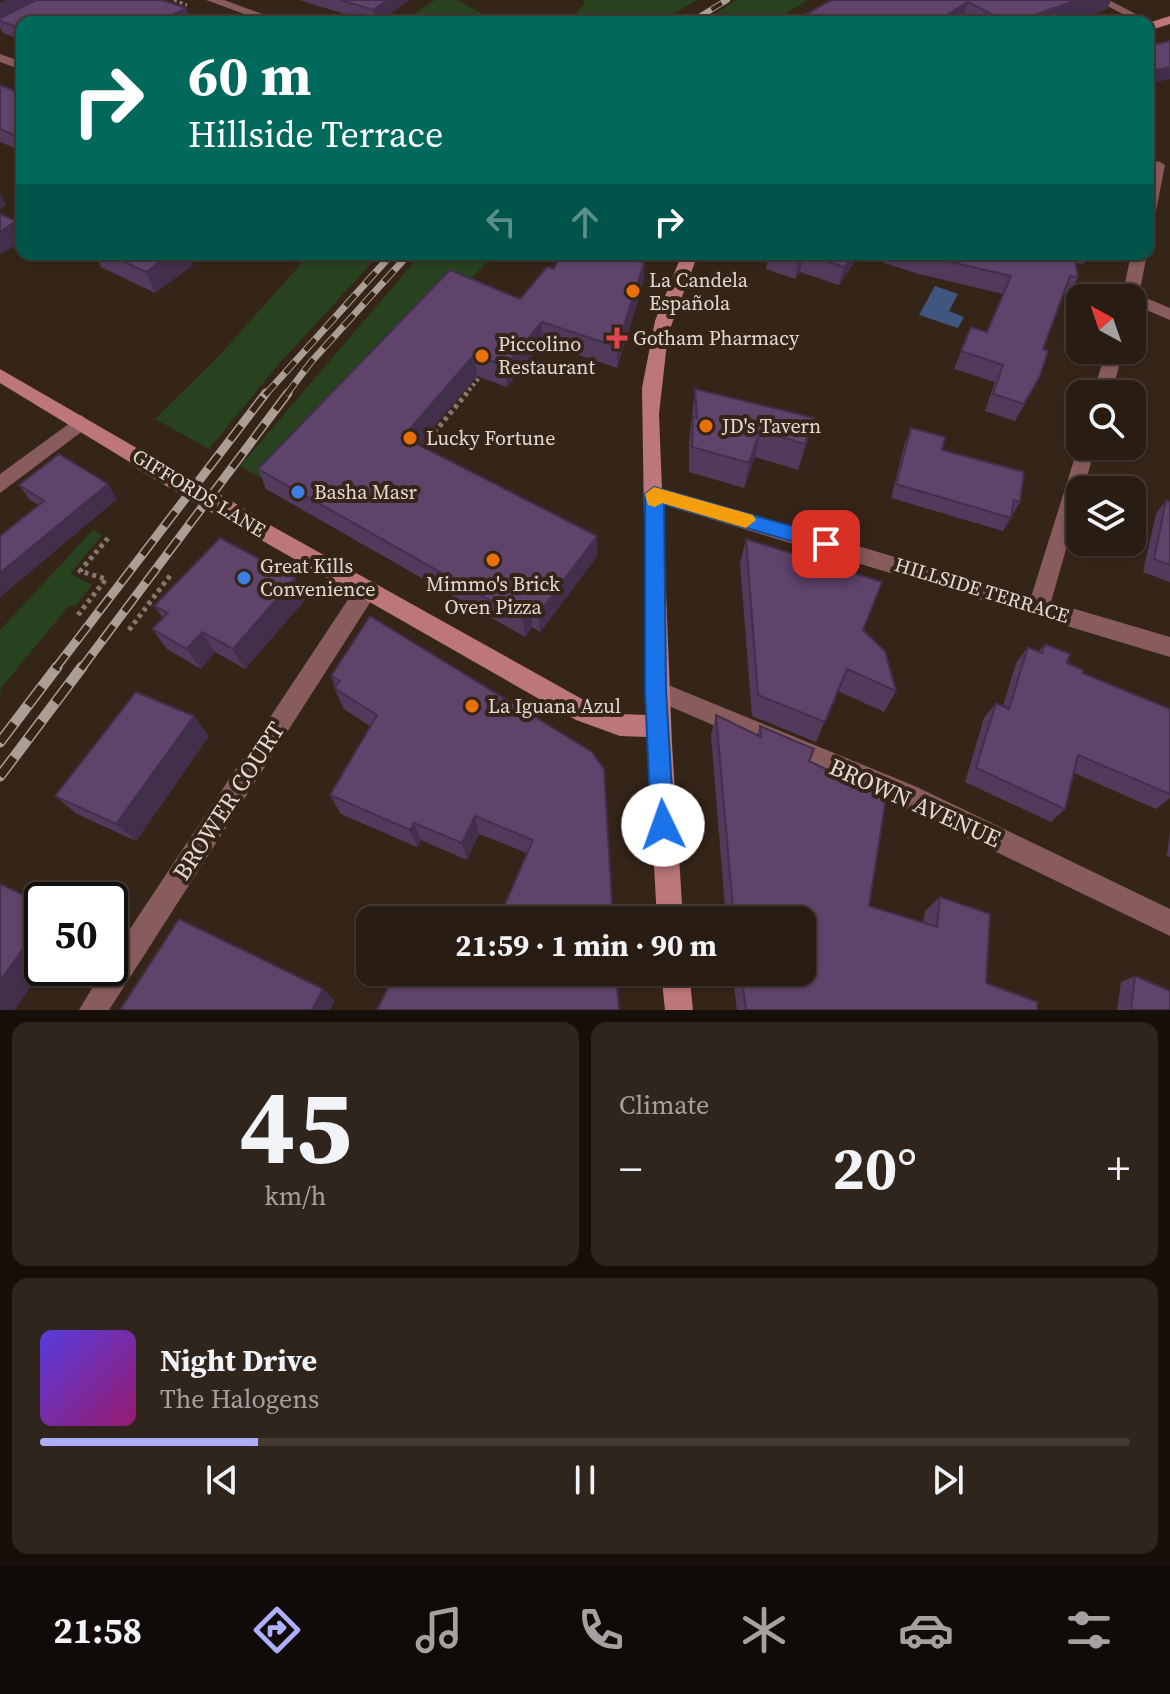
<!DOCTYPE html>
<html lang="en">
<head>
<meta charset="utf-8">
<style>
	:root { --surface:#281c13; --page:#30251c; --text:#f1f3f6; --muted:#a5a1a0; --line:#443a33; --accent:#adaffb }
	body { margin:0; font-family:"Source Serif 4",serif; background:var(--page); color:var(--text); height:100vh; display:flex; flex-direction:column; font-size:30px; white-space:nowrap }
	* { box-sizing:border-box; margin:0 }
	p { font-size:26px; color:var(--muted) }
	.icon { flex:none; width:44px; height:44px; fill:none; stroke:currentColor; stroke-width:2; stroke-linecap:round; stroke-linejoin:round }
	.map { position:relative; height:1010px; overflow:hidden }
	.sheet { display:flex; flex-direction:column; gap:12px; padding:12px; background:#160f0a; flex:1 }
	.sheet>* { flex:none }
	.banner { position:absolute; left:16px; top:16px; width:1138px; height:244px; border-radius:16px; box-shadow:0 2px 6px #0004,0 0 0 2px var(--line); background:#00695c; color:#fff; overflow:hidden }
	.needle { width:52px; rotate:320deg }
	.controls { position:absolute; left:1066px; top:284px; display:grid; gap:16px }
	.controls a { display:grid; place-items:center; width:80px; height:80px; border-radius:16px; background:var(--surface); box-shadow:0 2px 6px #0004,0 0 0 2px var(--line); font-size:40px }
	.speed { position:absolute; left:24px; top:882px; display:flex; gap:16px; font-size:40px; font-weight:700; text-align:center }
	.speed>* { display:grid; place-content:center; width:104px; height:104px; border-radius:50%; background:var(--surface); box-shadow:0 2px 6px #0004,0 0 0 2px var(--line); line-height:1 }
	.speed .limit { border:4px solid #111; border-radius:12px; background:#fff; color:#111 }
	.pin { position:absolute; display:grid; place-items:center; width:68px; height:68px; color:#fff; margin:-34px; border-radius:16px; box-shadow:0 4px 12px #0006 }
	.me { position:absolute; width:88px; margin:-44px; rotate:357deg; stroke-linejoin:round; filter:drop-shadow(0 0 6px #0008) }
	.turn { display:flex; align-items:center; gap:28px; height:168px; padding:0 40px; font-size:36px }
	.turn .icon { width:104px; height:104px; stroke-width:2.5 }
	.turn b { display:block; font-size:56px; line-height:68px }
	.lanes { display:flex; align-items:center; height:76px; padding:0 40px; background:#0003; justify-content:center; gap:40px; direction:ltr }
	.lanes .off { opacity:.35 }
	.big { font-size:60px; font-weight:700; line-height:1.1 }
	.sheet .widget { flex:1; display:flex; flex-direction:column; justify-content:center; gap:12px; min-width:0; padding:0 28px; border-radius:16px; background:var(--page) }
	.sheet .dial { align-items:center; gap:0 }
	.dial b { font-size:104px; line-height:1 }
	.song { display:flex; align-items:center; gap:24px }
	.cover { width:96px; height:96px; border-radius:12px; background:linear-gradient(135deg,hsl(250 70% 55%),hsl(320 70% 35%)) }
	.played { height:8px; border-radius:4px; background:linear-gradient(90deg,var(--accent) 20%,var(--line) 20%) }
	.keys { display:flex; justify-content:space-around; direction:ltr }
	.heat { display:flex; justify-content:space-between; align-items:center; font-size:44px; direction:ltr }
	.sheet .tiles { flex:1; display:grid; gap:12px; grid-template-columns:1fr 1fr }
	.widget:last-child { grid-column:span 2 }
	.trip { position:absolute; left:356px; top:906px; width:460px; height:80px; border-radius:16px; background:var(--surface); box-shadow:0 2px 6px #0004,0 0 0 2px var(--line); font-weight:700; line-height:80px; text-align:center }
	.menu { display:flex; height:128px; justify-content:space-around; align-items:center; background:#100b08; color:var(--muted) }
	.menu .icon { width:56px; height:56px }
	.menu .active { color:var(--accent) }
	.menu b { font-size:36px; color:var(--text) }
	.map>svg:first-child { display:block }
	.green { fill:#28411f }
	.water { fill:#40567f }
	.lines { fill:none; stroke-linecap:round; stroke-linejoin:round }
	.path-far2 { stroke:#85786e; stroke-width:3; stroke-dasharray:3 3; stroke-linecap:butt }
	.path-far1 { stroke:#85786e; stroke-width:4; stroke-dasharray:3 3; stroke-linecap:butt }
	.path { stroke:#85786e; stroke-width:5; stroke-dasharray:4 4; stroke-linecap:butt }
	.lane { fill:#885b5d; fill-rule:evenodd }
	.street { fill:#885b5d; fill-rule:evenodd }
	.secondary { fill:#bd767a; fill-rule:evenodd }
	.rail-far3-casing { stroke:#aa9e95; stroke-width:6 }
	.rail-far2-casing { stroke:#aa9e95; stroke-width:7 }
	.rail-far1-casing { stroke:#aa9e95; stroke-width:9 }
	.rail-casing { stroke:#aa9e95; stroke-width:11 }
	.rail-far3 { stroke:#352519; stroke-width:4; stroke-dasharray:12; stroke-linecap:butt }
	.rail-far2 { stroke:#352519; stroke-width:5; stroke-dasharray:15; stroke-linecap:butt }
	.rail-far1 { stroke:#352519; stroke-width:6; stroke-dasharray:18; stroke-linecap:butt }
	.rail { stroke:#352519; stroke-width:8; stroke-dasharray:23; stroke-linecap:butt }
	.secondary-bridge { stroke:#bd767a; stroke-width:20 }
	.wall { fill:#523a5c }
	.shaded-wall { fill:#422f4b }
	.building { fill:#5f436b; stroke:#422f4b; stroke-width:2 }
	.route { fill:#1a73e8; stroke:#114b97; stroke-width:2 }
	.slow { fill:#f59e0b }
	.food-dot { fill:#e8710a; stroke:#352519; stroke-width:3 }
	.health-dot { fill:#e0444e; stroke:#352519; stroke-width:3 }
	.shop-dot { fill:#3f7fe0; stroke:#352519; stroke-width:3 }
	.labels { text-anchor:middle; stroke-width:8; stroke-linejoin:round; paint-order:stroke }
	.poi-label { font-size:20px; fill:#e3d9d1; stroke:#352519; text-anchor:start }
	.street-label { font-size:20px; fill:#e3d9d1; stroke:#352519 }
	.near-street-label { font-size:24px; fill:#e3d9d1; stroke:#352519 }
</style>
</head>
<body>
<div class="map">
<svg width="1170" height="1010" viewBox="0 0 1170 1010">
	<rect width="100%" height="100%" fill="#352519"/>
	<path class="green" d="M435,0H457L497,22H401Z
		M583,0H697L660,22H569L585,3Z
		M736,0H808L772,22H702Z
		M310,254H380L277,366L209,449L155,419L216,359Z
		M421,254H495L271,484L240,466Z
		M93,530L102,535L70,574L92,585L76,605L68,607L1,688L0,698V630Z"/>
	<path class="water" d="M935,286L958,294L949,311L964,317L958,328L919,315Z"/>
	<g class="lines">
		<path class="path-far2" d="M174,0L187,5"/>
		<path class="path-far1" d="M465,395L479,378"/>
		<path class="path" d="M419,451L467,393
			M78,615L106,579L80,571L109,537
			M129,630L172,573"/>
		<path class="lane" d="M1096,0H1109L1151,22L1148,25V22H1138Z"/>
		<path class="street" d="M206,0H224L284,22H266Z
			M0,54L22,62V70L0,62Z
			M1158,161L1165,165L1156,211L1148,216L1151,165Z
			M1131,254H1147L1139,295L1170,308V320L1132,304V298H1122Z
			M1106,350H1124L1111,394H1093Z
			M81,415L90,422L88,427L0,493V474Z
			M1080,441V446H1096L1083,490H1080V500L1051,602L1170,637V657L654,502L647,499L644,494L647,489L654,486L1031,597Z
			M365,583L373,586L376,592L373,598L109,1010H79L104,968H110V959L357,586Z
			M656,680L917,787L1170,909V936L899,805L648,697L644,690L648,683Z"/>
		<path class="secondary" d="M1170,16V24L1148,31V23Z
			M682,254H698L668,334L659,414L672,744L683,920H657L647,737L620,736L576,720L247,532L244,526L247,520H261L591,704L620,714L647,715L642,388L655,321Z
			M0,369L147,454L150,459L147,464H133L0,383Z
			M661,972H689L693,1010H665Z"/>
		<g class="rail-far3-casing">
			<path id="rail-far3" d="M691,22L727,0"/>
		</g>
		<g class="rail-far2-casing">
			<path id="rail-far2" d="M265,395L392,254
				M286,395L311,362L409,254"/>
		</g>
		<g class="rail-far1-casing">
			<path id="rail-far1" d="M55,669L266,393
				M81,669L288,393"/>
		</g>
		<g class="rail-casing">
			<path id="rail" d="M0,742L57,667
				M0,776L82,667"/>
		</g>
		<use href="#rail-far3" class="rail-far3"/>
		<use href="#rail-far2" class="rail-far2"/>
		<use href="#rail-far1" class="rail-far1"/>
		<use href="#rail" class="rail"/>
		<path class="secondary-bridge" d="M140,459L254,526"/>
	</g>
	<path class="wall" d="M299,0H410L377,22H371Z
		M832,0H1111L1107,9L1072,22H804L806,14Z
		M186,8L191,21L22,22V40L3,33L0,28V21Z
		M0,85L22,94V151L0,142Z
		M95,254H189L193,265L155,293L101,267Z
		M648,254L642,262L644,263L643,284L617,368L543,343L507,387L477,376L418,445L597,556L540,632L532,627L525,637L266,489L258,469L520,299L554,269Z
		M769,254H1089L1084,264L1076,263L1078,277L1069,295L1064,294L1043,349L1031,393L1015,421L985,411L995,382L954,369L971,327L987,332L1003,294L919,274L859,255L839,285L800,272L795,279L766,269Z
		M695,389L814,418L798,470L755,457L744,488L689,472V443Z
		M911,428L1020,502L1003,531L891,498L905,442Z
		M19,485L117,499L0,597V536L39,505L30,500Z
		M1166,500L1170,502V582L1143,572L1156,514Z
		M746,539L863,630L896,691L884,712L838,691L816,742L752,716L740,563Z
		M305,600L245,669L215,652L201,669L167,649L152,629L163,618L154,606Z
		M1045,644L1067,663L1082,673L1170,709V798L1156,809L1074,773L1065,809L1051,822L965,782L984,718L996,703L1003,706L1016,663L1028,647L1039,651Z
		M331,676L592,752L527,853L479,834L467,860L421,840L417,847L341,814L330,795L371,727L344,709L334,688L335,686Z
		M716,715L757,735L760,726L809,761L869,906L923,923L925,911L940,897L986,983L1037,1010H737L732,972H802V920H726L711,735Z
		M209,736L136,841L77,814L55,796Z
		M1170,831V857L1167,856Z
		M1135,976L1170,1010H1117L1121,982Z"/>
	<path class="shaded-wall" d="M6,0H40L0,19V3Z
		M388,0H410L377,22H375L373,10Z
		M1077,0H1111L1107,9L1072,22H1014Z
		M968,2L962,22H935Z
		M186,8L191,21L189,22H160Z
		M1170,67V79L1148,84V72Z
		M0,193L6,205L0,209Z
		M16,221L22,231V241L0,255V232Z
		M171,254H189L193,265L155,293L146,272Z
		M633,254H648L629,279L630,258Z
		M804,254L800,272L795,279L798,261Z
		M853,254H859L839,285L844,267Z
		M644,263L643,284L617,368V347Z
		M542,322L543,343L507,387L505,366Z
		M474,355L477,376L407,458L403,437Z
		M814,418L807,443L798,470L805,444Z
		M760,431L755,457L744,488L749,463Z
		M108,484L117,499L0,597V573Z
		M597,536V556L540,632L539,613Z
		M295,578L305,600L245,669L233,649Z
		M531,608L532,627L525,637L523,619Z
		M202,632L215,652L201,669L187,649Z
		M194,716L209,736L136,841L116,824Z
		M475,816L479,834L467,860L462,843Z
		M414,823L421,840L417,847L410,830Z
		M42,922V968H44L15,1010H0V981Z
		M323,989L335,1001L330,1010H312Z"/>
	<path class="building" d="M36,0H162L186,8L160,22H22V29L0,21V18Z
		M340,0H388L373,10Z
		M832,0H1077L1014,22H1006L968,2L935,22H824L806,14Z
		M1170,41V67L1148,72V46Z
		M0,85L22,94V138L0,129Z
		M0,214L16,221L0,232Z
		M108,254H171L146,272Z
		M561,254H633L630,258L644,263L617,347L542,322L505,366L474,355L403,437L597,536L539,613L531,608L523,619L258,469L450,270L520,299L547,267L554,269Z
		M777,254H853L844,267L804,254L798,261Z
		M916,254H1016L1026,258V254H1074L1078,277L1070,276L1043,349L1048,351L1040,376L1024,404L993,394L1003,365L961,351L971,327L987,332L1011,276Z
		M695,389L814,418L805,444L760,431L749,463L692,447L693,417L697,418Z
		M911,428L945,437L942,450L1024,472L1020,502L1014,500L1011,518L896,484Z
		M59,454L108,484L0,573V536L44,501L19,485Z
		M1166,500L1170,502V565L1154,559Z
		M220,538L295,578L233,649L202,632L187,649L152,629L168,613L154,606Z
		M746,539L882,582L863,630L885,651L896,691L847,669L825,722L758,695Z
		M370,616L592,752L604,769L613,920H498L533,840L475,816L462,843L414,823L410,830L330,795L377,715L334,688L340,681L331,676Z
		M1045,644L1070,654L1067,663L1083,670L1082,673L1170,709V794L1078,755L1065,809L976,768L996,703L1009,709L1028,647L1042,653Z
		M136,692L194,716L116,824L55,796Z
		M716,715L761,737L760,726L814,749L809,761L886,798L869,906L937,927L940,897L990,914L986,983L1037,1002V1010H746L741,972H802V920H734Z
		M0,884L42,904V922L0,981Z
		M179,919L323,989L312,1010H120Z
		M396,972H461L473,977L475,972H616L619,1010H377Z
		M1135,976L1170,991V1010H1131Z"/>
	<path class="route" d="M654,487L826,536L836,544L826,551L664,504L666,690L674,825L671,833L663,836L654,833L651,825L645,690V494Z"/>
	<path class="slow" d="M654,487L753,515L756,520L746,528L662,503L655,507L648,505L645,494Z"/>
	<g class="food-dot">
		<circle cx="633" cy="291" r="8"/>
		<circle cx="482" cy="356" r="8"/>
		<circle cx="706" cy="426" r="8"/>
		<circle cx="410" cy="438" r="8"/>
		<circle cx="493" cy="560" r="8"/>
		<circle cx="472" cy="706" r="8"/>
	</g>
	<path class="health-dot" d="M613 326h8v8h8v8h-8v8h-8v-8h-8v-8h8z"/>
	<g class="shop-dot">
		<circle cx="298" cy="492" r="8"/>
		<circle cx="244" cy="578" r="8"/>
	</g>
	<g class="labels">
		<g class="poi-label">
			<text x="649" y="287">La Candela<tspan x="649" dy="23">Española</tspan></text>
			<text x="633" y="345">Gotham Pharmacy</text>
			<text x="498" y="351">Piccolino<tspan x="498" dy="23">Restaurant</tspan></text>
			<text x="722" y="433">JD's Tavern</text>
			<text x="426" y="445">Lucky Fortune</text>
			<text x="314" y="499">Basha Masr</text>
			<text x="260" y="573">Great Kills<tspan x="260" dy="23">Convenience</tspan></text>
			<text x="493" y="591" text-anchor="middle">Mimmo's Brick<tspan x="493" dy="23">Oven Pizza</tspan></text>
			<text x="488" y="713">La Iguana Azul</text>
		</g>
		<g class="street-label">
			<text transform="translate(199 493) rotate(31)" y="7">GIFFORDS LANE</text>
			<text transform="translate(982 590) rotate(17)" y="7">HILLSIDE TERRACE</text>
		</g>
		<g class="near-street-label">
			<text transform="translate(229 801) rotate(-57)" y="8">BROWER COURT</text>
			<text transform="translate(915 803) rotate(24)" y="8">BROWN AVENUE</text>
		</g>
	</g>
</svg>
<div class="controls">
<a><svg class="needle" viewBox="-14 -14 28 28"><path d="M0-13l5 13h-10z" fill="#e53935"/><path d="M0 13l5-13h-10z" fill="#a5a1a0"/></svg></a>
<a><svg class="icon" aria-label="search" viewBox="0 0 24 24"><circle cx="10" cy="10" r="6"/><path d="M15 15l6 6"/></svg></a>
<a><svg class="icon" aria-label="layers" viewBox="0 0 24 24"><path d="M12 4l9 5-9 5-9-5zM3 14l9 5 9-5"/></svg></a>
</div>
<div class="speed"><div class="limit">50</div></div>
<div class="pin" style="left:826px;top:544px;background:#d93025"><svg class="icon" aria-label="arrive" viewBox="0 0 24 24"><path d="M6 21V4h12l-3 4 3 4H6"/></svg></div>
<svg class="me" style="left:663px;top:825px" viewBox="-20 -20 40 40"><circle r="19" fill="#fff"/><path d="M0-13L10 11 0 6-10 11z" fill="#1a73e8"/></svg>
<div class="trip">21:59 · 1 min · 90 m</div>
<div class="banner">
<div class="turn"><svg class="icon" aria-label="right" viewBox="0 0 24 24"><path d="M7 20v-9h11M14 6l5 5-5 5"/></svg><div><b>60 m</b>Hillside Terrace</div></div>
<div class="lanes"><svg class="icon off" aria-label="left" viewBox="0 0 24 24"><path d="M17 20v-9H6M10 6l-5 5 5 5"/></svg><svg class="icon off" aria-label="ahead" viewBox="0 0 24 24"><path d="M12 20V5M6 11l6-6 6 6"/></svg><svg class="icon" aria-label="right" viewBox="0 0 24 24"><path d="M7 20v-9h11M14 6l5 5-5 5"/></svg></div>
</div>
</div>
<section class="sheet">
<div class="tiles">
<div class="widget dial"><b>45</b><p>km/h</p></div>
<div class="widget"><p>Climate</p>
<div class="heat"><a>−</a><b class="big">20°</b><a>+</a></div>
</div>
<div class="widget">
<div class="song"><i class="cover"></i><div><b>Night Drive</b><p>The Halogens</p></div></div>
<div class="played"></div>
<div class="keys"><svg class="icon" aria-label="previous" viewBox="0 0 24 24"><path d="M18 5L8 12l10 7zM5 5v14"/></svg><svg class="icon" aria-label="pause" viewBox="0 0 24 24"><path d="M8 5v14M16 5v14"/></svg><svg class="icon" aria-label="next" viewBox="0 0 24 24"><path d="M6 5l10 7-10 7zM19 5v14"/></svg></div>
</div>
</div>
</section>
<nav class="menu">
<b>21:58</b>
<svg class="icon active" aria-label="directions" viewBox="0 0 24 24"><path d="M12 3l9 9-9 9-9-9zM9 14v-3h6M13 9l2 2-2 2"/></svg>
<svg class="icon" aria-label="music" viewBox="0 0 24 24"><path d="M9 18V5l10-2v13"/><circle cx="6" cy="18" r="3"/><circle cx="16" cy="16" r="3"/></svg>
<svg class="icon" aria-label="phone" viewBox="0 0 24 24"><path d="M5 4h4l2 5-3 2q2 4 5 5l2-3 5 2v4C11 20 4 13 5 4z"/></svg>
<svg class="icon" aria-label="climate" viewBox="0 0 24 24"><path d="M12 3v18M4 7l16 10M4 17L20 7"/></svg>
<svg class="icon" aria-label="car" viewBox="0 0 24 24"><path d="M5 17H2v-5l4-1 3-4h7l3 4 3 1v5h-3M9 17h6M6 11h13"/><circle cx="7" cy="17" r="2"/><circle cx="17" cy="17" r="2"/></svg>
<svg class="icon" aria-label="filters" viewBox="0 0 24 24"><path d="M4 7h16M4 17h16"/><circle cx="9" cy="7" r="2"/><circle cx="15" cy="17" r="2"/></svg>
</nav>
</body>
</html>
